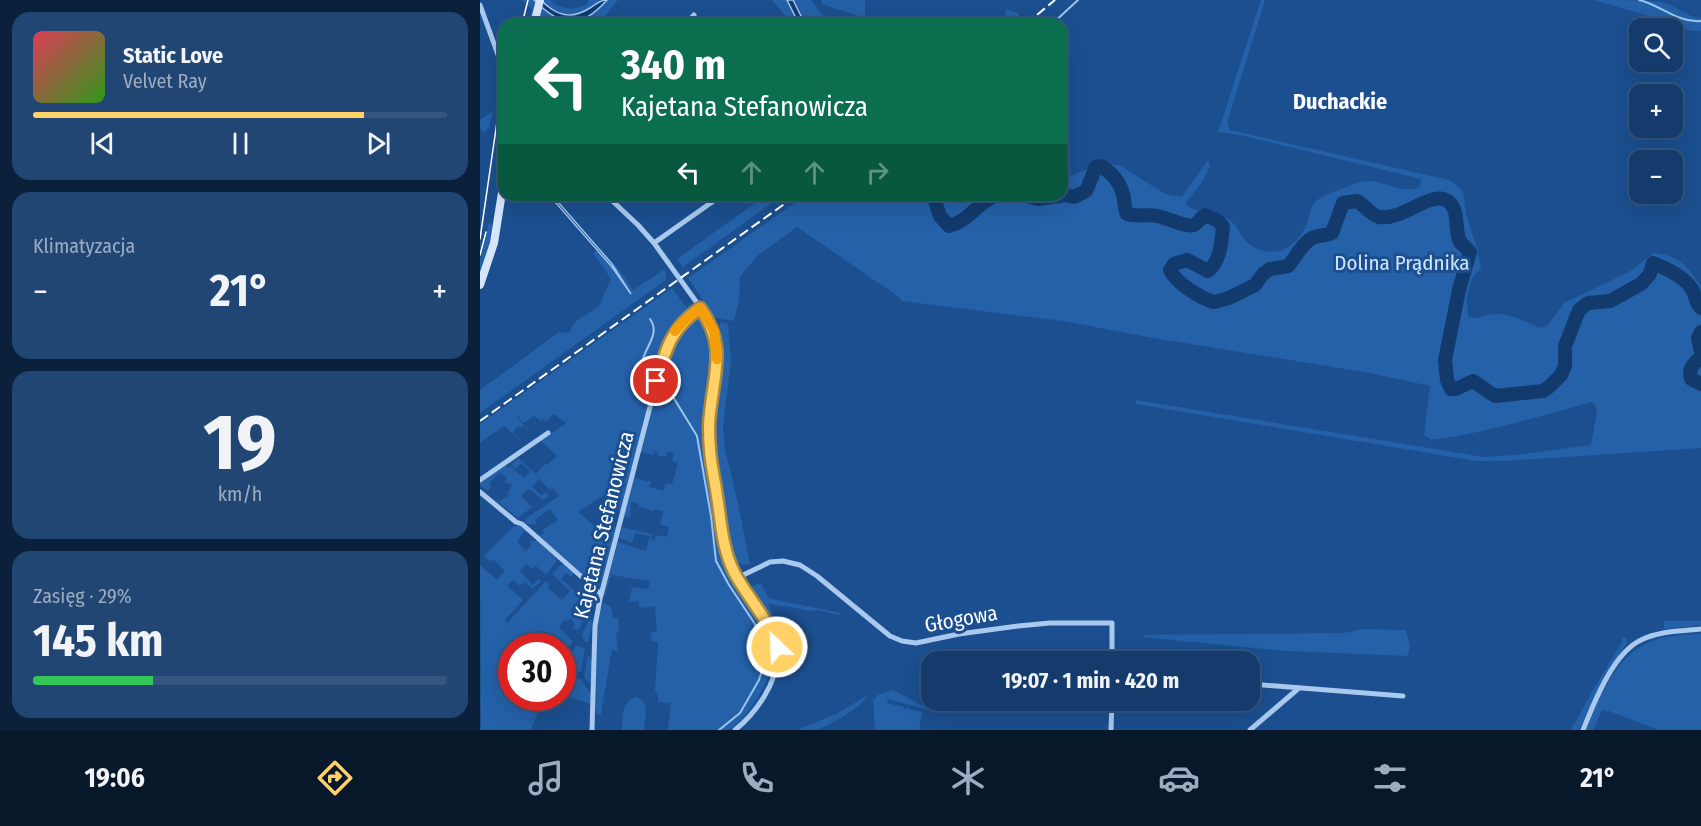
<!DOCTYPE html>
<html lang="pl">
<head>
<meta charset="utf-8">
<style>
	:root { --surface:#143b6b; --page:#214673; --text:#f1f3f6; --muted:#9dadc1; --line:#33557e; --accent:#ffd166 }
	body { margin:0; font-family:"Fira Sans Condensed",sans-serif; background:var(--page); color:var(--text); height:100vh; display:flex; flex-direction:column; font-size:22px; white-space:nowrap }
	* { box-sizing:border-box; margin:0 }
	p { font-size:20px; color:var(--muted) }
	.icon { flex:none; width:33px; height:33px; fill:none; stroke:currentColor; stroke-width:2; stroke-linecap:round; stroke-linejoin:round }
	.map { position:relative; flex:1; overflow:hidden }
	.sheet { display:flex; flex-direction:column; gap:12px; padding:12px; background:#0b203b; width:480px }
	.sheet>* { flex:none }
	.hud { position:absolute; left:18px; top:18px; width:570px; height:183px; border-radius:18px; box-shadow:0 6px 24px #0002,0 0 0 2px var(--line); background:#0b6e4f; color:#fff; overflow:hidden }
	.fabs { position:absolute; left:1149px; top:18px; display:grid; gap:12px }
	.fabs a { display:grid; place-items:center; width:54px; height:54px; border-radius:12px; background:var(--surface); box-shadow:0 6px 24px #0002,0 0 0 2px var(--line); font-size:30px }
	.speed { position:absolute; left:18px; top:633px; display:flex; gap:12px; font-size:30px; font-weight:700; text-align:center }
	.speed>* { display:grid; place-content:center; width:78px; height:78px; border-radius:50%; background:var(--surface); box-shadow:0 6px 24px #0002,0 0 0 2px var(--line); line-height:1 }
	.speed .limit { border:9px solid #d22; background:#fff; color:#111 }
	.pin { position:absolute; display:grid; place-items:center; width:51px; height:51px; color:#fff; margin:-26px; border:3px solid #fff; border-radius:50%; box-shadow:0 2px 6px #0007 }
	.me { position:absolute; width:66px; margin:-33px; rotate:336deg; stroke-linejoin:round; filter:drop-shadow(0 0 4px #0008) }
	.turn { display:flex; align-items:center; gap:21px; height:126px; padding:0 24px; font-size:27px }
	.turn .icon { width:78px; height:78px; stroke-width:2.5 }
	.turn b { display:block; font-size:42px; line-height:51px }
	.lanes { display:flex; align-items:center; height:57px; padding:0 24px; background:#0003; justify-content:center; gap:30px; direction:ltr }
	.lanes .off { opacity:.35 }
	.big { font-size:45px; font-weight:700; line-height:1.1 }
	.sheet .tile { flex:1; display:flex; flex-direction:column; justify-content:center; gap:9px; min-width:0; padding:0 21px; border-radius:18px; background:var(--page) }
	.sheet .dial { align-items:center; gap:0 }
	.dial b { font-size:78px; line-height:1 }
	.song { display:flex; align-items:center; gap:18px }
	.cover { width:72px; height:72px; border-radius:9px; background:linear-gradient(135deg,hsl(350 70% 55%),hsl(110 70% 35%)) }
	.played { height:6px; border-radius:3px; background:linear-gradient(90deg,var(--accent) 80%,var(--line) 80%) }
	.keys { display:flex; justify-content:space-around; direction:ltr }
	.heat { display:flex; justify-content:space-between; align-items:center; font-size:33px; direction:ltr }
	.charge { height:9px; border-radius:4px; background:linear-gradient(90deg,#34c759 29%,var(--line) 0) }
	.trip { position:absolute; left:441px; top:651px; width:339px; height:60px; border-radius:18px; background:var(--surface); box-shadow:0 6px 24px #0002,0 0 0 2px var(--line); font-weight:700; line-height:60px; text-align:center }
	.dock { display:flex; height:96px; justify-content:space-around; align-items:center; background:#08182b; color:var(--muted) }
	.dock .icon { width:42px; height:42px }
	.dock .selected { color:var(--accent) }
	.dock b { font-size:27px; color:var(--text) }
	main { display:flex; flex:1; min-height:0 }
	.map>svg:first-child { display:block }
	.green { fill:#2461a8 }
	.water { fill:#123a6d; stroke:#9cc4f0; stroke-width:1.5 }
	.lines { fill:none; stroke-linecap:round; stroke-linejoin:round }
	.stream { stroke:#9cc4f0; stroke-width:2 }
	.river { stroke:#123a6d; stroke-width:14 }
	.street { stroke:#a9c9ee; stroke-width:5 }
	.secondary { stroke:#d6e6fa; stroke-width:8 }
	.tram { stroke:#fff; stroke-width:1.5 }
	.rail { stroke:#fff; stroke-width:2; stroke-dasharray:10 4.5; stroke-linecap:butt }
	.route-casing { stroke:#a68842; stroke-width:15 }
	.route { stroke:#ffd166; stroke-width:10 }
	.slow { stroke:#f59e0b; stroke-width:10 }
	.labels { text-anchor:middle; stroke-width:6; stroke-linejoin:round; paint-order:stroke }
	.park-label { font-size:21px; fill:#cfe3fa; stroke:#1b4f8f }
	.street-label { font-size:21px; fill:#fff; stroke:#1b4f8f }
	.neighbourhood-label { font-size:22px; font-weight:bold; fill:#fff; stroke:#1b4f8f }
</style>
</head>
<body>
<main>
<section class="sheet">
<div class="tile">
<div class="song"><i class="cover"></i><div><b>Static Love</b><p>Velvet Ray</p></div></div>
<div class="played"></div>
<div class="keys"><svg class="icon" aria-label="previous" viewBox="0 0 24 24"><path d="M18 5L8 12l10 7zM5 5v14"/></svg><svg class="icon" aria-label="pause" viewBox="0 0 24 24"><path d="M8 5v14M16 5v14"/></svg><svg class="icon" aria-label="next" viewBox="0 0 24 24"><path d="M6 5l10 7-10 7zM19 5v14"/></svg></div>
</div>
<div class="tile"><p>Klimatyzacja</p>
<div class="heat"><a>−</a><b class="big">21°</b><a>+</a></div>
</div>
<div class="tile dial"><b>19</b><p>km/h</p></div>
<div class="tile"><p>Zasięg · 29%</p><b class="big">145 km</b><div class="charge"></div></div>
</section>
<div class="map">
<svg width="1221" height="730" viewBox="0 0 1221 730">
	<rect width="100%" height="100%" fill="#1b4f8f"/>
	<path class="green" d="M42,0H70L77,6L92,9L106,5L109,0H138L119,23L115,18L106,24H62L63,20L54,12L50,24H48L52,9Z
		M292,0H331L350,24H312Z
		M342,0H385V18L342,4Z
		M781,0H785L747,123L750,130L969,180L978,186L983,192L986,214L997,248L1001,269C988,277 984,303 989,317C1002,320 1006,313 1018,314C1031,314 1048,323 1061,328L1067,326L1084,303L1149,272L1174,253C1200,256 1208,266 1221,287V448L1025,461H996L656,404V400L1004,457L1034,455L1111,445L1117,412L1115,405L1111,402C1058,417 1005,433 951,440L944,435L950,386L890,373L673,338L583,321L422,301L419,297L317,227L277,256L260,277L259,300L254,321L235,318L208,278L326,195H582V178C602,174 619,161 641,166L685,194L702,197L728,160L730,166L722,182L705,204C719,215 738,211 752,222C759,228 761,238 769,244C793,261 817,248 827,223C830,216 830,207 835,202C840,197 849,193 856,191C866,187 880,180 891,181C909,183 923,194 940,187L941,179L760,135L738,132Z
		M1114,0C1136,0 1160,0 1181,2C1196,5 1206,17 1221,18V31H1211L1175,18Z
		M526,9L540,14L531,24H524Z
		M13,111L9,128L3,133L0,128V120Z
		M286,195H303L203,267L197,259Z
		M9,222L13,226L12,237L0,276V261Z
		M120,248L141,272L153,290L185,269L186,280L0,413V390L79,332L89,333L95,322L119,306L131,279L113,253Z
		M192,288L207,308L210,304L211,308L185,342L140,511L124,495L98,512L118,529L132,524L136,527L120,586L116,587L59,536L64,533L62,530L78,520L70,509L55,520L57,524L50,525L45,522V519L79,496L72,488L70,490L59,479L52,487L62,496L65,492L69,496L63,500L49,489L42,494V497L52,507L38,518L16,500L20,501L29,495L27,493L33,485L24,482L27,478L19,472L9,484L11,486L8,491L0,485V483L24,465L28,468L30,466L44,478L50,471L41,463L36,469L31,465L38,458L56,474L65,464L67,465L77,456L61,441L86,423L74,414L66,422L63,419L61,421L54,416L44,423L40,420L39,416L37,418L53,434L43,425L40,428L38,426L33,433L43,443L24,426L0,443V424Z
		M218,318C245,341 227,386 224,414C222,428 224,441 225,455C230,489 233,530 244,562C255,593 277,609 290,638C295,649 294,662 290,673C285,687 262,727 247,730C230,730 206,730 188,730L191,703L178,702V696L175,691L178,642L171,641V633L177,631L175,606L160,608L158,601L149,602L152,587L168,589L170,581L131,575L125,596L124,594L138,542L166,551L170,536L155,533L152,543L139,538L142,527L172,534L171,540H174L176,535L187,537L189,527L180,524L183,511L174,509L173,511L159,507V504L151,502L150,518L145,517L143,520L154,478L171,482L169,487L183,491L186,483L192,484L198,463L192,461L194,453L187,451L186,457L177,455L178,452L175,451L174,455L160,452L186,353L199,329L209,320L211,322Z
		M241,322L248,324L251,361L243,427L245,449L258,504L270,564L263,565L257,562L249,549L233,443L234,407L241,364L239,325Z
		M34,526H40L45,530L37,542L46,551L52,544L50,541H58L75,557L77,561L66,575L55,565L52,569L46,564L40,571L53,585L59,579L61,581L53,589L45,582L40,586L33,580L27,586L43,600L25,620L27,623L66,581L70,585L68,588L82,600L90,591L72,574L80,565H85L94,573L91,577L86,573L81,579L97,593L104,583L102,587L104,588L107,585L116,593L109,607L100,599L90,610L103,621L99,629H93L95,624L90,618L87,621L84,620L79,627L93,642L91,645L85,648L83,645L84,643L74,634L68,640L75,646H32V698H63L51,730H1L0,565L17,580L25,571L13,559L10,561L4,556Z
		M281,583L288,597L292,599L361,613L359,615L338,610L327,611L317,608L288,604L298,627L296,628L271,586Z
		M123,602L131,607L133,618H138L139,632L136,633L138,651L132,650L131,655L118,730L120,715L116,713L117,626Z
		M110,618L113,622L108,642H105L102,635Z
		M1184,621H1221V625L1184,629Z
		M883,629L926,630L930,646L928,656L805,651L663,637V635L864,633Z
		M1221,634V730H1178L1129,711L1122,710L1113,730H1106C1120,696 1137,652 1175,640C1189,635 1206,635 1221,634Z
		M1142,637L1146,638L1147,643L1127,673L1099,730H1091L1114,688L1142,642Z
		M96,645L105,649L101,672H95V679H101L111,694V704L83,695L82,653L86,657L85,660L88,661Z
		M108,654L112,662V683L107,681L104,676Z
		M413,690L450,710L408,699L407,703L424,707V710L427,708L442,712L439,730H395L393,700L398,695Z
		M388,695C384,706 349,726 336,730C330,730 323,730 317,730L356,714Z
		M156,697C171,702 165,717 164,730H142C142,718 142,700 156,697Z"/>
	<path class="water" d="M54,0H61C76,16 91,20 110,8C117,4 119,0 127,0C100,30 82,28 54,0Z
		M307,0H313L325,24H319Z
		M69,195H72L132,264L151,294L132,267Z"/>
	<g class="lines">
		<path class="stream" d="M1159,0C1181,5 1197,23 1221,21
			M572,24L598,0
			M170,319C180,333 167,345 163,359L168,367L187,387L217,436L231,516L236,561L249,585L275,624L283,643L284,664L279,680L260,713L239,730"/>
		<path class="river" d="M453,195L460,216L469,226C491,220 497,202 517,195
			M542,195L558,199L586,195L594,197L606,191L616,167L621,166C632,173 640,182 643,194C645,201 644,208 647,214C657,217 667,214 677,216C685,217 707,228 714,225C718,223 722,217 725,215L738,221L743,227C741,243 741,260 728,271L707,260L694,264L690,270C696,283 720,298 734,302L749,298L775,285L783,274L790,269L808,266C816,258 821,244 832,238C838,235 845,236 852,233L863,203L877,201C885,205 890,215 899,217C924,221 952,188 969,202C980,211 974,230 980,242C983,245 987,249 990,252L979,290L965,360L967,380L971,389H976L993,381L1015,396L1063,391L1070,386L1081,375L1085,366V346L1099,310L1108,303L1130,301L1161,284L1170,274L1173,263C1187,269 1206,277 1213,291C1216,297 1215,302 1221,308
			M1221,332L1218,338L1221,352
			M1221,357C1214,364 1208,367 1211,379L1221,384"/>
		<path class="street" d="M0,5L21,63
			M206,24L214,15
			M126,195L158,225L174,243L230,321C245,357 229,392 229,429C229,452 234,475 237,497C240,513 241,530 245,547C254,584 298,623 297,657C297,684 275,714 255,730
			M174,243L242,195
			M0,480L68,433
			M0,492L36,522L42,524L121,594
			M257,578L290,562L303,561L320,565L337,576L410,636L422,641L436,643L479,634L538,626L570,623H632V662
			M770,684L923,696
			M112,730L115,626L120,599L184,353L197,328L220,308
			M631,730L632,700
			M770,730L819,688
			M1103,730C1114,703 1133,653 1161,640C1179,631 1201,631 1221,629"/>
		<path class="secondary" d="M54,24L60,0
			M0,285L14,243L24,180"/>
		<path class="tram" d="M42,24L48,0
			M0,239L17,122L24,89
			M0,255L6,232"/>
		<path class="rail" d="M546,24L575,0
			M0,421L317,195"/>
	</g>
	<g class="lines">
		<g class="route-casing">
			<path id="route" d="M176,381C187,347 190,330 220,308C247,345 234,372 230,414C228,426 229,438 230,450C231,465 235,481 237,496C241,521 242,548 254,572C267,597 289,619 297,647"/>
		</g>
		<use href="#route" class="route"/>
		<path class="slow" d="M195,331L203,322L220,308L234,331L237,359"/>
	</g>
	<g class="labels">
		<g class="park-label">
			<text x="922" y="270">Dolina Prądnika</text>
		</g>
		<g class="street-label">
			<text transform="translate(124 525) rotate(-76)" y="7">Kajetana Stefanowicza</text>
			<text transform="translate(481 619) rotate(-10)" y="7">Głogowa</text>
		</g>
		<g class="neighbourhood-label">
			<text x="860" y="109">Duchackie</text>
		</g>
	</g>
</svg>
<div class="fabs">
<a><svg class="icon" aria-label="search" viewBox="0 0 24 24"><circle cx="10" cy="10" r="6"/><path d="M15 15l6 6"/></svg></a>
<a>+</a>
<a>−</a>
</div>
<div class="speed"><div class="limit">30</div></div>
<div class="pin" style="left:176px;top:381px;background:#d93025"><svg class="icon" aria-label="arrive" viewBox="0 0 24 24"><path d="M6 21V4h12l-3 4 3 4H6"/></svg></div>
<svg class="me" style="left:297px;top:647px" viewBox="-20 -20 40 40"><circle r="17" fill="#ffd166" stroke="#fff" stroke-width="3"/><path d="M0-11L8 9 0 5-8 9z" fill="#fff"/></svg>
<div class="trip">19:07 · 1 min · 420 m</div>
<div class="hud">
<div class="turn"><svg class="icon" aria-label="left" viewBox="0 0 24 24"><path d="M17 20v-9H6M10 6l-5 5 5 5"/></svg><div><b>340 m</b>Kajetana Stefanowicza</div></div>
<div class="lanes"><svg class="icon" aria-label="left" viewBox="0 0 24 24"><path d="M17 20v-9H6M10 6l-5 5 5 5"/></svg><svg class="icon off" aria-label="ahead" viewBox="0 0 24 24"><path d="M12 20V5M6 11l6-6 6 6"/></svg><svg class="icon off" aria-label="ahead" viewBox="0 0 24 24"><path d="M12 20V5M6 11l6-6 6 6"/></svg><svg class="icon off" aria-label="right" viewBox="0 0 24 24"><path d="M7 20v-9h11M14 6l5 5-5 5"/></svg></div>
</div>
</div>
</main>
<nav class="dock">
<b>19:06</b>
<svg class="icon selected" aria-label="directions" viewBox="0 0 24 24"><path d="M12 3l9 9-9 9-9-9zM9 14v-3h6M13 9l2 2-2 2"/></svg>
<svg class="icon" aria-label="music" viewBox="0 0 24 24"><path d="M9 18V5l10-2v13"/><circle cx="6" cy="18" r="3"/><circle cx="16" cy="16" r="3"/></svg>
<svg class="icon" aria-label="phone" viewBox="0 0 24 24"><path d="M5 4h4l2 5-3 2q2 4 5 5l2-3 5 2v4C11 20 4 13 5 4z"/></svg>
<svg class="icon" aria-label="climate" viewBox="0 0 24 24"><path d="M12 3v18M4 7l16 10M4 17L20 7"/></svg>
<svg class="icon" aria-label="car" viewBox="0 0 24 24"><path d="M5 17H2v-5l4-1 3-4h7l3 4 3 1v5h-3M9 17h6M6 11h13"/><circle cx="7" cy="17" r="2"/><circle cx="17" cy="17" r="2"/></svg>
<svg class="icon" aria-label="filters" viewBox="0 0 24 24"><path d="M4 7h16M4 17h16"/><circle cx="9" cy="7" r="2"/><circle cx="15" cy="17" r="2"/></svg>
<b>21°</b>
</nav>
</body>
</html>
